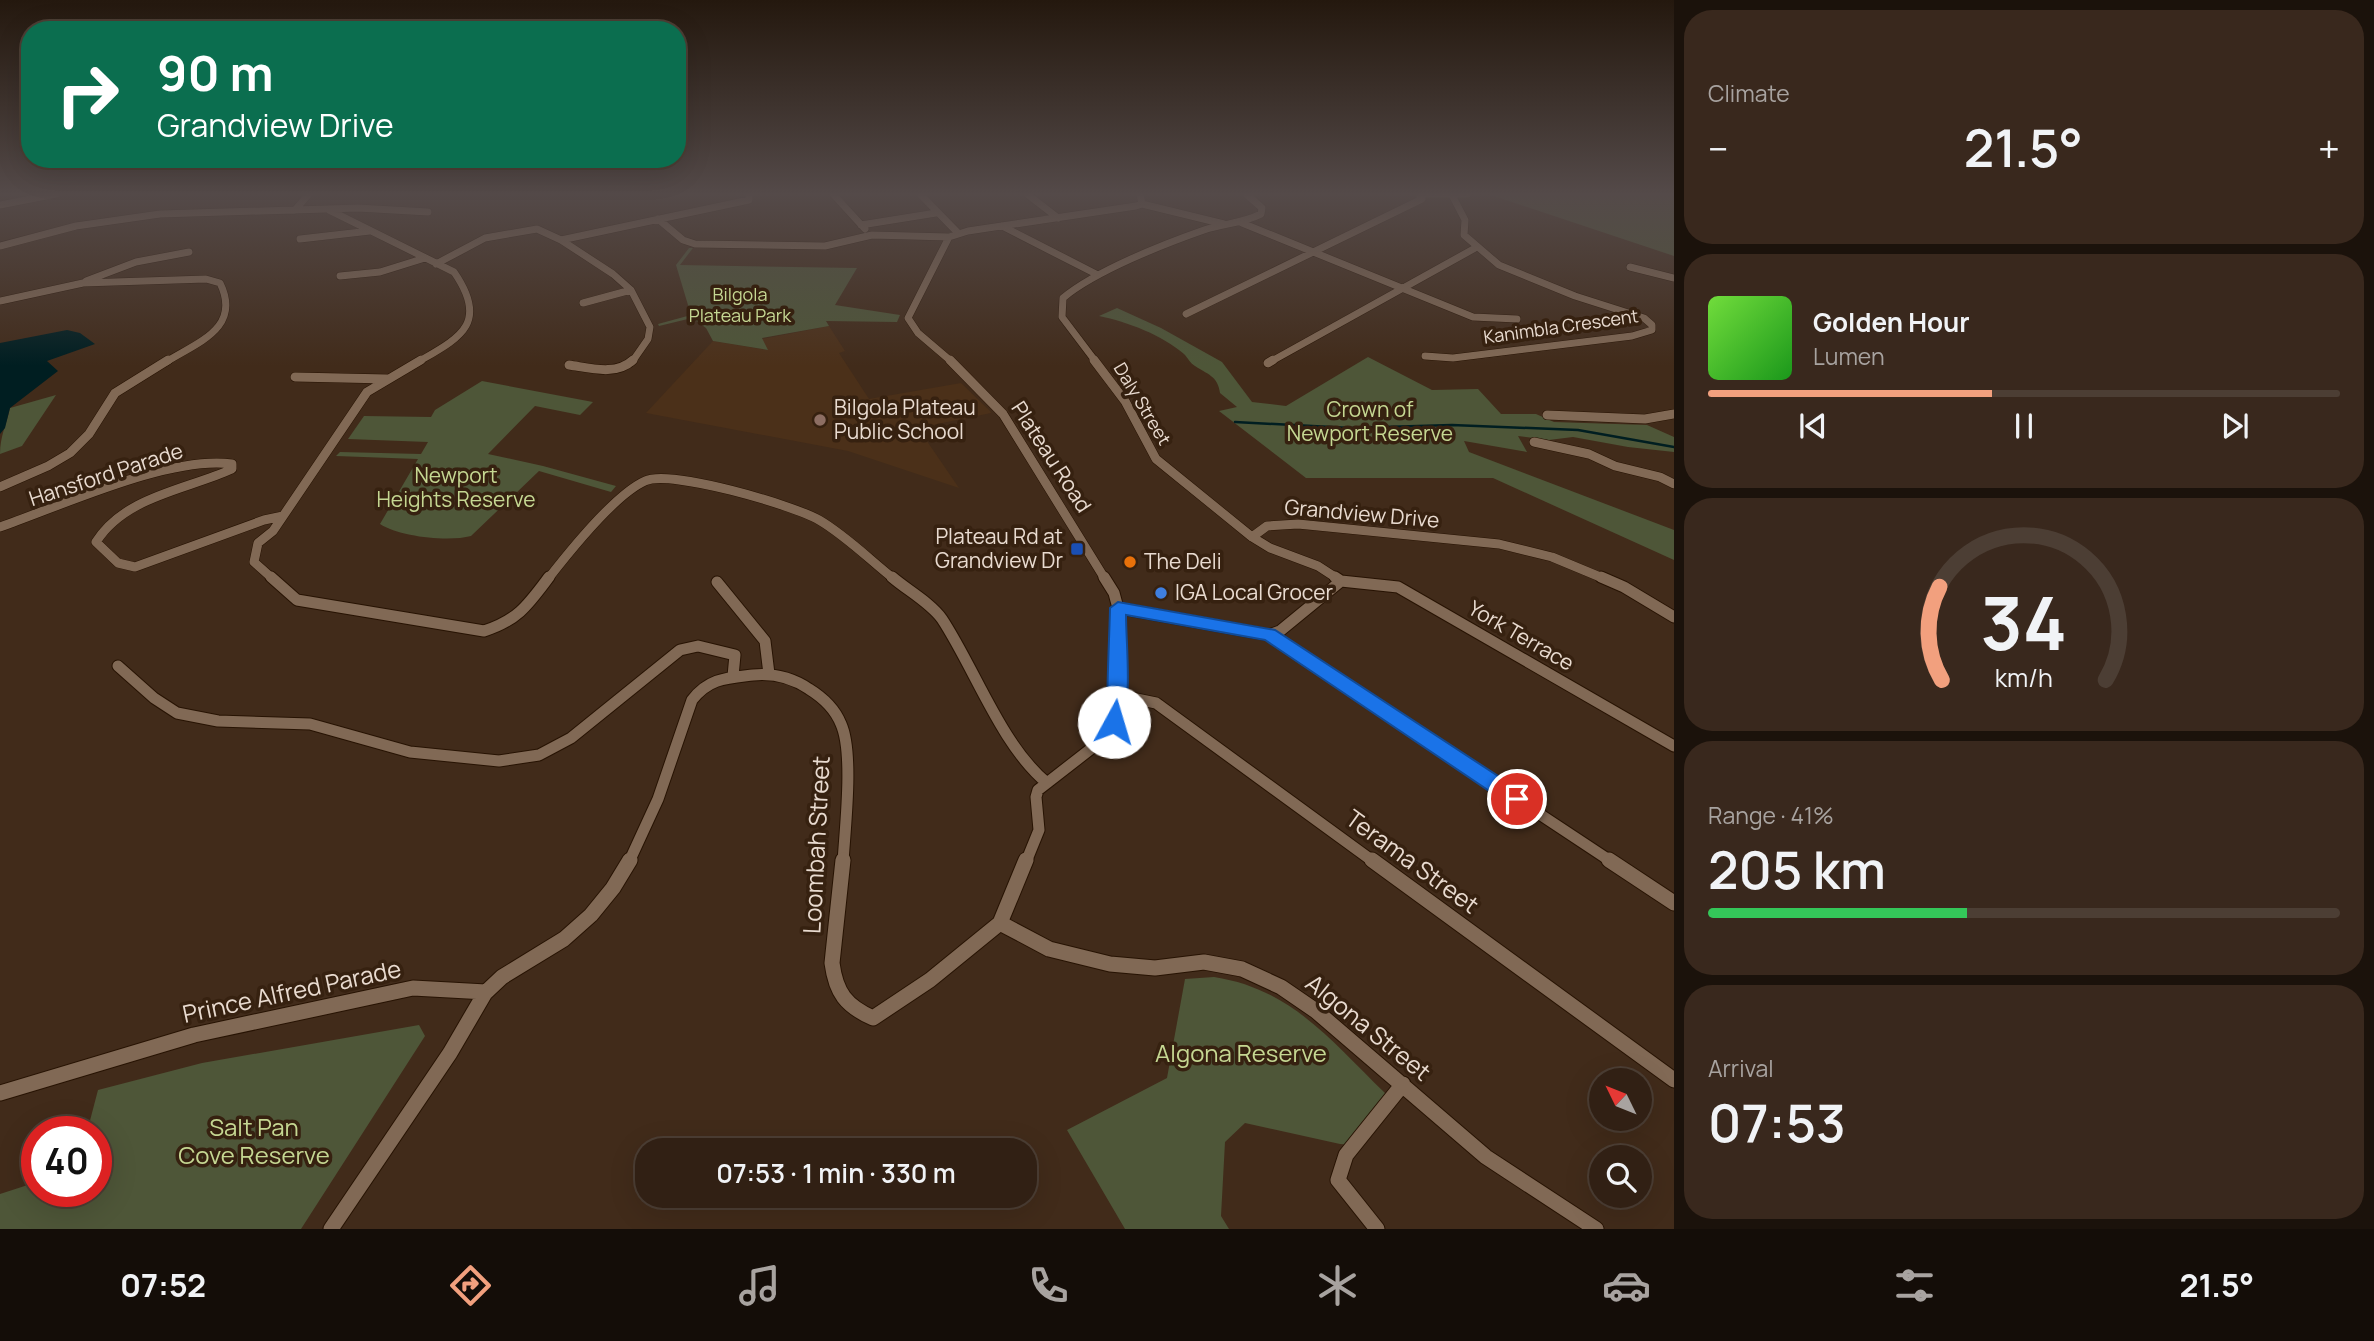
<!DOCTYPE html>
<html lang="en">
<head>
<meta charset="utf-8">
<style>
	:root { --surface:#312014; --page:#39281d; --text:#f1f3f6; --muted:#a8a3a0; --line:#4c3e34; --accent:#f2a07e }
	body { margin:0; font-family:Manrope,sans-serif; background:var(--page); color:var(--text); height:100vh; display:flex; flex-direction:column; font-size:26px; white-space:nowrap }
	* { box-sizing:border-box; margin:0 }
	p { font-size:23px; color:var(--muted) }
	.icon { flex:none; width:38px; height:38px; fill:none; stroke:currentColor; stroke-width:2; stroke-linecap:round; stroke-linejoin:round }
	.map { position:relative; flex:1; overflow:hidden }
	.details { display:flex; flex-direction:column; gap:10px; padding:10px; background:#1b120b; width:700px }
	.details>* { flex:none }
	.banner { position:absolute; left:21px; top:21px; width:665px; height:147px; border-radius:28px; box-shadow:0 7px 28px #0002,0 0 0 2px var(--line); background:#0b6e4f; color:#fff; overflow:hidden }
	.needle { width:46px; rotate:313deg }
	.buttons { position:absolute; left:1589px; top:1068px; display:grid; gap:14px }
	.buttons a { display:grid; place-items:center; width:63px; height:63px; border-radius:50%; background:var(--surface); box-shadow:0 7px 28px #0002,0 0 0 2px var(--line); font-size:35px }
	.speed { position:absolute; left:21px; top:1116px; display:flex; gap:14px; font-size:35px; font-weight:700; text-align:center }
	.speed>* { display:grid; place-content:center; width:91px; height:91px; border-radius:50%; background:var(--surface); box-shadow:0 7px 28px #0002,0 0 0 2px var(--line); line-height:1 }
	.speed .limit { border:10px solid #d22; background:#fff; color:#111 }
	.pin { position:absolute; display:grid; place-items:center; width:60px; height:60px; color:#fff; margin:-30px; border:4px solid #fff; border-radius:50%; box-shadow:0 2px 7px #0007 }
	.me { position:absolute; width:77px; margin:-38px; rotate:6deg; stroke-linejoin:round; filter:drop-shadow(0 0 5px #0008) }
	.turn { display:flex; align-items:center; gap:24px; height:147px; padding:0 21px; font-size:32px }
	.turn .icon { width:91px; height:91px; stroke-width:2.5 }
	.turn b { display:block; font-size:49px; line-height:60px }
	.big { font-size:52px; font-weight:600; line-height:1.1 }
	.details .tile { flex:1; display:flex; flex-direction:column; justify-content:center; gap:10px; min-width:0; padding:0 24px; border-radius:28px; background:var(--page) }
	.details .dial { align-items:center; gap:0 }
	.dial svg { height:182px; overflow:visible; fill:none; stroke:var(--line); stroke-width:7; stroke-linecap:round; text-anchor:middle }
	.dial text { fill:var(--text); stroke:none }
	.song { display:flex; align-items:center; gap:21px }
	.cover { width:84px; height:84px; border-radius:10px; background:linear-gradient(135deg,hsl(100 70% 55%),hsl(120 70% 35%)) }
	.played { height:7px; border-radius:4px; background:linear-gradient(90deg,var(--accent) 45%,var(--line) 45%) }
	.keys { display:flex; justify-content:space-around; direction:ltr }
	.heat { display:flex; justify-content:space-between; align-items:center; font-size:38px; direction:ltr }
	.charge { height:10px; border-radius:5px; background:linear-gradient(90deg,#34c759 41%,var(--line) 0) }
	.trip { position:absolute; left:635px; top:1138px; width:402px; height:70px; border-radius:28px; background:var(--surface); box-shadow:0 7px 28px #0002,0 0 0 2px var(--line); font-weight:600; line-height:70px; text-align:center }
	.dock { display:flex; height:112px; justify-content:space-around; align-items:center; background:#140d08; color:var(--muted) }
	.dock .icon { width:49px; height:49px }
	.dock .on { color:var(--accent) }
	.dock b { font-size:32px; color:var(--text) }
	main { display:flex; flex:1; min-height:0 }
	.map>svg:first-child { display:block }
	.built { fill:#4b3019 }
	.green { fill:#4e5638 }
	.water { fill:#001e21 }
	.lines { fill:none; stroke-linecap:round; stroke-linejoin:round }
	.stream { stroke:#001e21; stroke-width:2.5 }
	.minor-far3-casing { stroke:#271303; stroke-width:8 }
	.minor-far2-casing { stroke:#271303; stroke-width:10 }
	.minor-far1-casing { stroke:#271303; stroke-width:13 }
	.minor-casing { stroke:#271303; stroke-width:17 }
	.minor-far3 { stroke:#816955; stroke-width:7 }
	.minor-far2 { stroke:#816955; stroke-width:9 }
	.minor-far1 { stroke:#816955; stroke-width:11 }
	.minor { stroke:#816955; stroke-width:15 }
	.route { fill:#1a73e8; stroke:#114b97; stroke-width:2 }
	.education-dot { fill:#8d6e63; stroke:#362110; stroke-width:2.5 }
	.transit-dot { fill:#1a4fb4; stroke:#362110; stroke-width:2.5 }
	.food-dot { fill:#e8710a; stroke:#362110; stroke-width:2.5 }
	.shop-dot { fill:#3f7fe0; stroke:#362110; stroke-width:2.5 }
	.labels { text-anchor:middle; stroke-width:7; stroke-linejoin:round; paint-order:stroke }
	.far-park-label { font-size:18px; fill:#c5d792; stroke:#362110 }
	.far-street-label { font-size:18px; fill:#e9dbd0; stroke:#362110 }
	.poi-label { font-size:21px; fill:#e9dbd0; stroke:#362110; text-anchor:start }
	.park-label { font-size:21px; fill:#c5d792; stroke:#362110 }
	.street-label { font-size:21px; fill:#e9dbd0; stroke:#362110 }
	.near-street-label { font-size:24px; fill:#e9dbd0; stroke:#362110 }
	.near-park-label { font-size:24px; fill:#c5d792; stroke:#362110 }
</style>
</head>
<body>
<main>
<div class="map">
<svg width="1674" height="1229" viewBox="0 0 1674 1229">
	<rect width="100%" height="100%" fill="#412b1a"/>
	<path class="built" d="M829,326L845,351L839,353L869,399L961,383L990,411L991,413L918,428L959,488L848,451L646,413L713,341L767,350L762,339Z"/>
	<path class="green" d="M1488,194H1674V256Z
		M689,248H693L680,265L857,268L835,305L900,315L897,322L826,321L829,326L762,338L768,350L713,341L706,328L692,318L659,326L658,324L691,315L676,265Z
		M1117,308L1161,328L1222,362L1252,402L1286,406L1368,357L1432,390L1478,389L1501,414H1536L1554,422L1647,425L1674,437V452L1628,447L1573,437L1549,440L1518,436L1527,452L1464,441L1469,452L1674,530V560L1493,478H1306L1219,411L1237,407L1220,393C1218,376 1207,374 1195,366C1190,363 1188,358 1184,354C1162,335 1128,322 1099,316Z
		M482,381L593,402L580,415L535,406L488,454L543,466L616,486L611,492L539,471L471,536C449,542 400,537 380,524L418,459L336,456L340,452L421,454L428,442L348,439L364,416L431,417L435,410Z
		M56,395L22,446L0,454C0,436 6,426 10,408Z
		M1214,977C1292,989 1331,1041 1385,1093L1390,1109L1361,1146L1340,1144L1245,1123L1225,1142L1221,1216L1229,1229H1125L1067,1130L1167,1078L1185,979Z
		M419,1025L425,1036L301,1229H0V1194L37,1182V1192H96V1132H87L98,1090L202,1063Z"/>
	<path class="water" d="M67,330L80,333L95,344L47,361L58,371L10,408L5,428L0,434V343Z"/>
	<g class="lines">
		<path class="stream" d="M1235,422L1350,428L1452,425L1578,430L1674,447"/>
		<g class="minor-far3-casing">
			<path id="minor-far3" d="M833,194L865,229
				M920,194L958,233
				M1027,194L1058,218
				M1421,194H1467
				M1142,204L1224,224
				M0,205L56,194
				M295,210L309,194
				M329,210L454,272C490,324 459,338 418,362
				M658,219L683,240L695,244L825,246L872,235L949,237
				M1242,223L1473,317L1517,319
				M861,225L936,213
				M1002,226L1098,275
				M300,239L370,231
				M561,240L749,200V194
				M0,246L76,226L160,214L358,208L428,212
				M436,264L485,238L537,229L561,240L613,274L631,290L650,327L648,339L632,362
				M1630,267L1674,278
				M340,276L380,272L425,258
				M86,281L136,262L189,252
				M0,301L83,283L206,279L220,283C242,328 198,342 166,362
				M583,303L631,290
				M1186,314L1422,199L1419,194
				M1425,356L1453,358L1632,336L1652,330V325L1644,318L1575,296L1499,265L1464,235L1465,220L1452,195
				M952,362L918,333L908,318L949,237L968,231L1136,206L1142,204L1140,194
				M1096,362L1062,317L1063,298C1095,271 1164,244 1204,230C1225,223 1241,224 1261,214L1262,208L1246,194
				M1270,362L1477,247"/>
		</g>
		<g class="minor-far2-casing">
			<path id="minor-far2" d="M950,360L1003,414L1105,579
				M1094,360L1125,401L1156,459L1252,537L1270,548L1318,566L1338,579
				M1268,363L1273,360
				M569,365C590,368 616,376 633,360
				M295,377L388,379
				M1547,415L1645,419L1674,414
				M1534,442L1589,454L1615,466L1660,477L1674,484
				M0,487L48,466L70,453L89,434L115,393L168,360
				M0,527C61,506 170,455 232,464V469C186,490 125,496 96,542L118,563L135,567L264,520L283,516
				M1252,537L1267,526L1298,524L1499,544L1552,557L1605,579
				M273,579L254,562L258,543L273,531L367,392L421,360
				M548,579C569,552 614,495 645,481C670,469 793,505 819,520C845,535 870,560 894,579"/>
		</g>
		<g class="minor-far1-casing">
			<path id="minor-far1" d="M271,577L297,600L484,631C518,620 528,605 549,577
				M892,577C907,590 931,603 942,619C975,669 1001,745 1047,783
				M1335,577L1341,581
				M1601,577L1624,587L1674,617
				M1341,581L1398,587L1674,746
				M717,582L765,641L769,674
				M1118,608L1269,635L1280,631L1341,581
				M1269,635L1612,862
				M118,666L154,698L177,713L218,721L310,724L410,752L499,761L539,755L571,738L680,650L698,646L735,655L733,676
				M1117,695L1156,703L1374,862
				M629,862L658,799L692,700C709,678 727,678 753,675C774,673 791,677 809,689C822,697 835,709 841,724C854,753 845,828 843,862
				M1026,862L1039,830L1036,797L1038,790L1101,741L1114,722L1118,608L1114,593L1104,577"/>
		</g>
		<g class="minor-casing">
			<path id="minor" d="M843,860L832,963C836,993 846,1006 873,1018L930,980L1000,923L1026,860
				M1372,860L1674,1080
				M1609,860L1674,903
				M1000,923L1049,949L1110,964L1155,968L1204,962L1242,969L1281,987L1316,1011L1486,1157L1596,1229
				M0,1093L194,1035L413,988L486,992
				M331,1229L450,1053L485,993L502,977L564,939L591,915L613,888L630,860
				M1377,1229L1338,1180L1346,1155L1403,1084"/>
		</g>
		<use href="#minor-far3" class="minor-far3"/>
		<use href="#minor-far2" class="minor-far2"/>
		<use href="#minor-far1" class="minor-far1"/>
		<use href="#minor" class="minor"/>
	</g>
	<linearGradient id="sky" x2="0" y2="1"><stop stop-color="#24180e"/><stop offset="0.53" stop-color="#544a49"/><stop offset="1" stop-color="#544a49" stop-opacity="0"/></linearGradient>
	<rect width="1674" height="366" fill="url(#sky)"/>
	<path class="route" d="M1118,602L1275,630L1524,793L1526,799L1524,805L1517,807L1510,805L1265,640L1126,615C1126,645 1133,702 1120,727L1114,730L1108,727C1105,722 1110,623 1110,608Z"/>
	<circle class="education-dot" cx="820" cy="420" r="7"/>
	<rect class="transit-dot" x="1070" y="542" width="14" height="14" rx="3.5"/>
	<circle class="food-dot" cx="1130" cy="562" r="7"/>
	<circle class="shop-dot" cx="1161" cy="593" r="7"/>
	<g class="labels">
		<g class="far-park-label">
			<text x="740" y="301">Bilgola<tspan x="740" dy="21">Plateau Park</tspan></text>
		</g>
		<g class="far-street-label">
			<text transform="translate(1561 327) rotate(-8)" y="6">Kanimbla Crescent</text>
			<text transform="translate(1142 404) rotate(59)" y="6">Daly Street</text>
		</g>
		<g class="poi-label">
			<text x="834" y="415">Bilgola Plateau<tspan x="834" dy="24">Public School</tspan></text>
			<text x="1063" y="544" text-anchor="end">Plateau Rd at<tspan x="1063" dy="24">Grandview Dr</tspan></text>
			<text x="1144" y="569">The Deli</text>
			<text x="1175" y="600">IGA Local Grocer</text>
		</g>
		<g class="park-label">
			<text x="1370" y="417">Crown of<tspan x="1370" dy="24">Newport Reserve</tspan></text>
			<text x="456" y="483">Newport<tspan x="456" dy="24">Heights Reserve</tspan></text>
		</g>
		<g class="street-label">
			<text transform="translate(1051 457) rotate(57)" y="7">Plateau Road</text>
			<text transform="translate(106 475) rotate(-18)" y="7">Hansford Parade</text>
			<text transform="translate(1362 514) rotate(5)" y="7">Grandview Drive</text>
			<text transform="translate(1521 636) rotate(30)" y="7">York Terrace</text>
		</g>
		<g class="near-street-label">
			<text transform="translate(817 845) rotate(-87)" y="8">Loombah Street</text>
			<text transform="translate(1412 862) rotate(36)" y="8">Terama Street</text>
			<text transform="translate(292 992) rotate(-12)" y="8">Prince Alfred Parade</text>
			<text transform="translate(1368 1028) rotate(39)" y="8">Algona Street</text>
		</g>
		<g class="near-park-label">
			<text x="1241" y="1062">Algona Reserve</text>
			<text x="254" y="1136">Salt Pan<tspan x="254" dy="28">Cove Reserve</tspan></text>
		</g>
	</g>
</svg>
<div class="buttons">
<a><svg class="needle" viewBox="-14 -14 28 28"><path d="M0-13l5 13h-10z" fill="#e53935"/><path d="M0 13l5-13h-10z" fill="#a8a3a0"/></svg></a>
<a><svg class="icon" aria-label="search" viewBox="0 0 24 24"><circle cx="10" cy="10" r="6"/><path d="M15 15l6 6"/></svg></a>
</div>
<div class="speed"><div class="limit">40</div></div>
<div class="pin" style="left:1517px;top:799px;background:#d93025"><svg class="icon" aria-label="arrive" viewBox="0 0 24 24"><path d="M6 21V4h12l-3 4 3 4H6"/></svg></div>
<svg class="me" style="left:1114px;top:722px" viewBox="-20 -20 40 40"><circle r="19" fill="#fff"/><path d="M0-13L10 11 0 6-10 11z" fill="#1a73e8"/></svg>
<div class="trip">07:53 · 1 min · 330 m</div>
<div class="banner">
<div class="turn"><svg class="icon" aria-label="right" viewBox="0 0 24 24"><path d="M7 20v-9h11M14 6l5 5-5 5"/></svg><div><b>90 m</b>Grandview Drive</div></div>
</div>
</div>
<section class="details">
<div class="tile"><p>Climate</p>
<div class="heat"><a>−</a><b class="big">21.5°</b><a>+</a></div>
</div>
<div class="tile">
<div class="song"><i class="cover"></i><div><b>Golden Hour</b><p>Lumen</p></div></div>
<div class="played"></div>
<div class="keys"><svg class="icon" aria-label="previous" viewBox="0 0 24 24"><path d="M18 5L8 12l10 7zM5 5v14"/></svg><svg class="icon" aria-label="pause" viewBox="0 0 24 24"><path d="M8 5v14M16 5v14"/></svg><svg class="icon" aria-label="next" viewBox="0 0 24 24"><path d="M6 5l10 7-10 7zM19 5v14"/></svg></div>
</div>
<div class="tile dial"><svg viewBox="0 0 100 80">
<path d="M14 69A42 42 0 1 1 86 69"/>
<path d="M14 69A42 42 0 0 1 13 28" stroke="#f2a07e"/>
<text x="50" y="56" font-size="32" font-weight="700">34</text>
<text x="50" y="72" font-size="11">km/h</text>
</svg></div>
<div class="tile"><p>Range · 41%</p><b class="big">205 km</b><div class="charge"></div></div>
<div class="tile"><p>Arrival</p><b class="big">07:53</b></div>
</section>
</main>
<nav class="dock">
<b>07:52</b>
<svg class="icon on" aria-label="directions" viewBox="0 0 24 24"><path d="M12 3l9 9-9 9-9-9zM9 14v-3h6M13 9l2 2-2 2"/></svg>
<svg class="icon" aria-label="music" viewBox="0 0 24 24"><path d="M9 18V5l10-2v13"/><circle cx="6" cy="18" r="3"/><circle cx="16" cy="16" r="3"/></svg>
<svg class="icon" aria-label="phone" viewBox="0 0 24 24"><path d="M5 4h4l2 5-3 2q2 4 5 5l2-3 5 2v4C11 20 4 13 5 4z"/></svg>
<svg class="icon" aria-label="climate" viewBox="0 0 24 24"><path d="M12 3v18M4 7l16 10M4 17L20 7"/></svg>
<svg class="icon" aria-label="car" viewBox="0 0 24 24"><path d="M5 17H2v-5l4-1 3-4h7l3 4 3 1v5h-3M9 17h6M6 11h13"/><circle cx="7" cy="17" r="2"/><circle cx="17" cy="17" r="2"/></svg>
<svg class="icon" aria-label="filters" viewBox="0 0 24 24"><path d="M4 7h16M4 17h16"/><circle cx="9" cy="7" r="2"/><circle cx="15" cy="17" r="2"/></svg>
<b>21.5°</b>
</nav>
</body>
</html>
